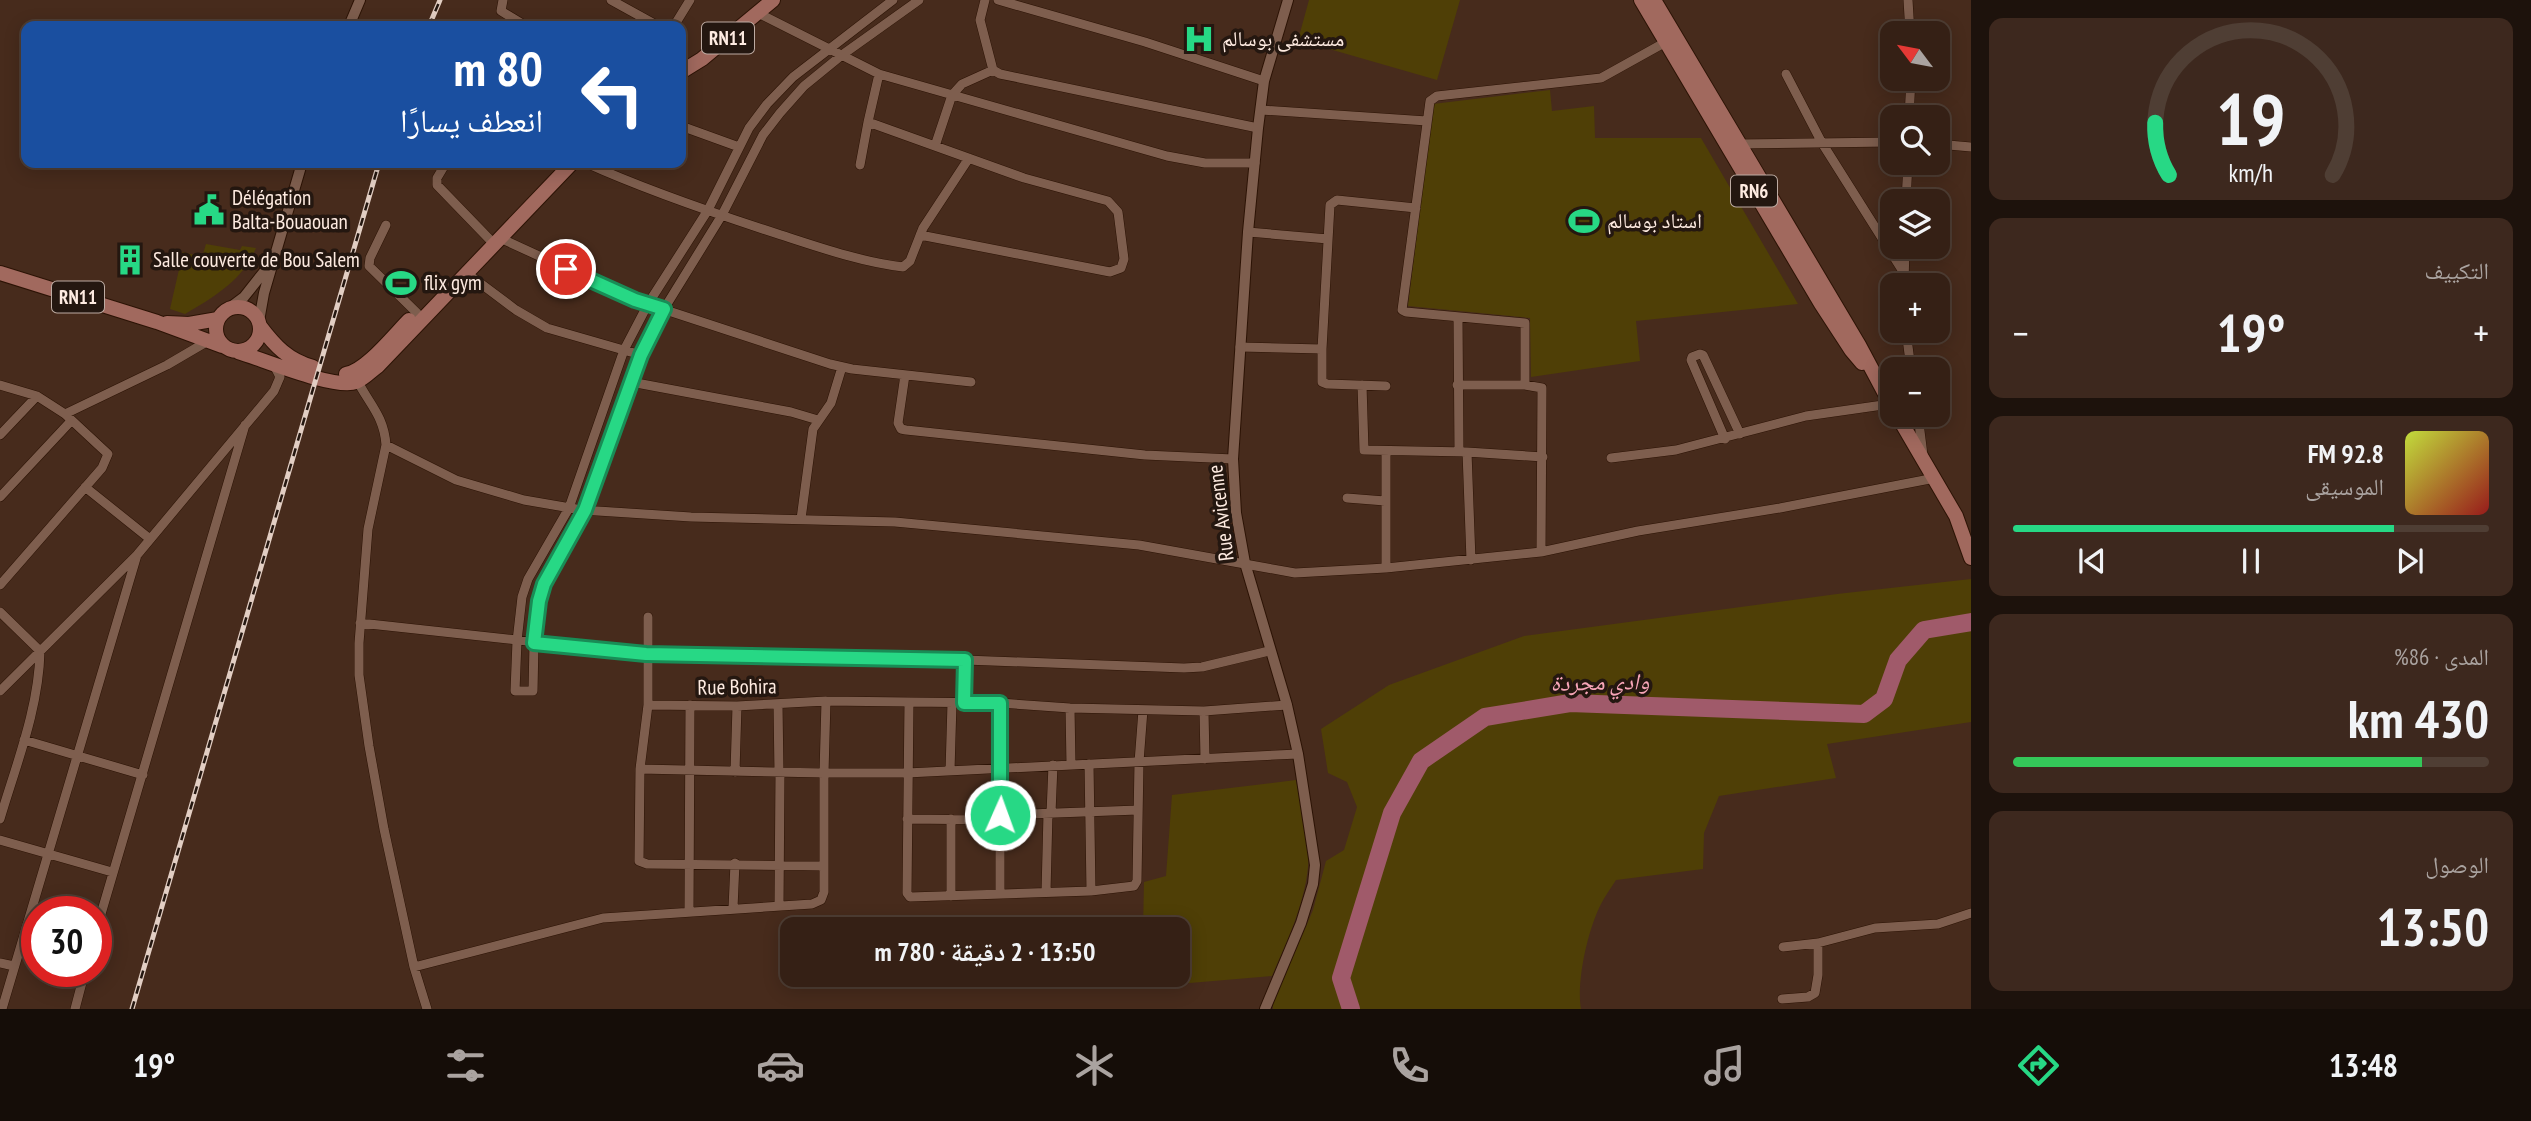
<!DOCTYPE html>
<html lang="ar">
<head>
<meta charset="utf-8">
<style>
	:root { --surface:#352015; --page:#3d281e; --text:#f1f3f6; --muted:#aaa3a0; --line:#4f3e34; --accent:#27d885 }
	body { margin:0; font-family:"PT Sans Narrow","Noto Naskh Arabic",sans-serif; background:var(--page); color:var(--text); direction:rtl; height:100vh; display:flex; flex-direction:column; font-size:26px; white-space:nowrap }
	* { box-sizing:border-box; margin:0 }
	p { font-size:23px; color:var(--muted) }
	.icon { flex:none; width:38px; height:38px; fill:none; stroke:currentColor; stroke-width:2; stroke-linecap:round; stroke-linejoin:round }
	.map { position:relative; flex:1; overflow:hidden; direction:ltr }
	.sheet { display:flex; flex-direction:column; gap:18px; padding:18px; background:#1d120c; width:560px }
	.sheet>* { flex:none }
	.top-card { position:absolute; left:21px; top:21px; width:665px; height:147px; border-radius:14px; box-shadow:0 4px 18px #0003,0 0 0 2px var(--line); direction:rtl; background:#1a4fa0; color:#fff; overflow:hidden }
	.needle { width:46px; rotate:302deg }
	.buttons { position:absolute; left:1880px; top:21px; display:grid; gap:14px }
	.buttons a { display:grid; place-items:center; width:70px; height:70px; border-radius:14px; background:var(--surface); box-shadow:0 4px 18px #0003,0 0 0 2px var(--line); font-size:35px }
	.speed { position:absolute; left:21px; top:896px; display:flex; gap:14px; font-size:35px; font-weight:700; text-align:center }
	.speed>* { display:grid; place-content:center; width:91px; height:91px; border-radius:50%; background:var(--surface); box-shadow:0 4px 18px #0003,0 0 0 2px var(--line); line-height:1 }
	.speed .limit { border:10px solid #d22; background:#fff; color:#111 }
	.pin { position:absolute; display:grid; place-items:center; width:60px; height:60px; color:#fff; margin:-30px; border:4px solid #fff; border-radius:50%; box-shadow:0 2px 7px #0007 }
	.me { position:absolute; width:77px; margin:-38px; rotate:2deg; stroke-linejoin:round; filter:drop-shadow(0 0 5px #0008) }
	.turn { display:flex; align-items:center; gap:24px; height:147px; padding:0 28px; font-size:32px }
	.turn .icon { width:91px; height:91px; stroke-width:2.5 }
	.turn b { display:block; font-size:49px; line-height:60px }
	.big { font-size:52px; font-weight:800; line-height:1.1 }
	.sheet .widget { flex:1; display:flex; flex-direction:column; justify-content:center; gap:10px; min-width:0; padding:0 24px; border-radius:14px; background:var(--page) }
	.sheet .dial { align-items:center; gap:0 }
	.dial svg { height:182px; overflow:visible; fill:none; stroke:var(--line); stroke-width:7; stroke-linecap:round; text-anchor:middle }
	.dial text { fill:var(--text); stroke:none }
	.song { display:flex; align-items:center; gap:21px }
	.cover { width:84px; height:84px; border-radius:10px; background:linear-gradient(135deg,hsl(70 70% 55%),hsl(0 70% 35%)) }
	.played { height:7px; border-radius:4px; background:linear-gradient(90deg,var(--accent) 80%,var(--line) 80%) }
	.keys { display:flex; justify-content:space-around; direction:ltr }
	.heat { display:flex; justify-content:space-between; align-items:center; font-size:38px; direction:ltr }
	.charge { height:10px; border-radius:5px; background:linear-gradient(90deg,#34c759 86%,var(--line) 0) }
	.trip { position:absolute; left:780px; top:917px; width:410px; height:70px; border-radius:14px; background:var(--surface); box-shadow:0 4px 18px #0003,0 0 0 2px var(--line); font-weight:800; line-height:70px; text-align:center; direction:rtl }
	.menu { display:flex; height:112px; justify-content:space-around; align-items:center; background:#150d08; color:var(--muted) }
	.menu .icon { width:49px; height:49px }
	.menu .selected { color:var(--accent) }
	.menu b { font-size:32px; color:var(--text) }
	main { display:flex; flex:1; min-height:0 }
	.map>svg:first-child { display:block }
	.green { fill:#4f3f06 }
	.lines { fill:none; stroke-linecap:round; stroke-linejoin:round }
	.river { stroke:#a05a6a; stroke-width:18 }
	.minor-casing { stroke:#2c1305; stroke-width:10 }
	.tertiary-casing { stroke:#2c1305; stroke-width:12 }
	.primary-casing { stroke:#2c1305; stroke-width:16 }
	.minor { stroke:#7e5e4e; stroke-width:9 }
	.tertiary { stroke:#7e5e4e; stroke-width:10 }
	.primary { stroke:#a1695e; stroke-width:14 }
	.rail-casing { stroke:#e2cec3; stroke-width:5 }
	.rail { stroke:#241710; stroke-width:2.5; stroke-dasharray:8; stroke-linecap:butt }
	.route-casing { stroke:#198c56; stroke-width:18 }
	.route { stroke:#27d885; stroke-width:12 }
	.labels { text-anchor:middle; stroke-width:7; stroke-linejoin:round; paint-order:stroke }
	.shield { fill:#241710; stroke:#bdaba2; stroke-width:2 }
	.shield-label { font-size:19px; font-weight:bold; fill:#feebe1 }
	.poi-label { font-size:21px; fill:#feebe1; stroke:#241710; text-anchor:start }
	.street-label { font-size:21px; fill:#feebe1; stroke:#241710 }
	.water-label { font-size:23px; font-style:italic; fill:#f7a5b7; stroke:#241710 }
</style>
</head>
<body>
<main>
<section class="sheet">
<div class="widget dial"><svg viewBox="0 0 100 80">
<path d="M14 69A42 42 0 1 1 86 69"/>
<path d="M14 69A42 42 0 0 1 8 46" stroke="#27d885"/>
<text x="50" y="56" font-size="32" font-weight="700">19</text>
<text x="50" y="72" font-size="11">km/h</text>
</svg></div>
<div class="widget"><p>التكييف</p>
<div class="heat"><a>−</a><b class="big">19°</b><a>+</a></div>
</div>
<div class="widget">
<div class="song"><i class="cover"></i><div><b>92.8 FM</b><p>الموسيقى</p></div></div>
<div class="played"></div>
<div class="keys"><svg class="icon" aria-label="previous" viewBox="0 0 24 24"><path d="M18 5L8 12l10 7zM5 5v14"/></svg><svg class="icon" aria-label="pause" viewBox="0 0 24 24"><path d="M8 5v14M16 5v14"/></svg><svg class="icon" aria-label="next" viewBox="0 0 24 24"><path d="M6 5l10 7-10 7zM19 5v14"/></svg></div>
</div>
<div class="widget"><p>المدى · 86%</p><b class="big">430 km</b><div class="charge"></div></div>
<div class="widget"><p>الوصول</p><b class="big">13:50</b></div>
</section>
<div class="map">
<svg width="1971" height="1009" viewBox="0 0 1971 1009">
	<rect width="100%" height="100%" fill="#472b1c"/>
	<path class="green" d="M1309,0H1460L1437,80L1298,40Z
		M1550,90L1552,111L1594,106L1595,138H1701L1798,304L1636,321L1640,361L1531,377L1530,318L1408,306L1433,104Z
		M206,244L240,250L242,246L256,248C243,280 214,297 185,314L170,309L183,252L202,257Z
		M1971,579V722L1827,744L1836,778L1719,796L1704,833L1703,869L1616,880C1611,888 1605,896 1601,904C1588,929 1576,982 1581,1009H1273V1004L1313,910L1326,861L1344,850L1357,807L1347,782L1328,773L1321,729L1389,685L1524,636L1837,594Z
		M1296,780C1301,808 1311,839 1308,867C1304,906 1287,941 1272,976L1143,987V975H1178V929H1143L1144,882L1166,876L1172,795Z"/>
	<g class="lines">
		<path class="river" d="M1351,1009L1341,978L1392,813L1421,761L1485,717L1570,703L1864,714L1884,699L1898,660L1924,630L1971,622"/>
		<g class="minor-casing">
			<path id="minor" d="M503,0L501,11L526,26
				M611,0L658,26
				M893,0L793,77L767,104L749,128L708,210L648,304L624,350L569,508L528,579L522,597L517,641L515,691H533L534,643L539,601L544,584L585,510L641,355L664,309L722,215L763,135L780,113L804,86L842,55L919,0
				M985,0L980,20L993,70L1000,74L1258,128
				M998,0L1145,42L1264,81
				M1908,0L1910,33
				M758,13L879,74L1167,156L1205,163H1255
				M674,26L690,0
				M879,74L868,122L1024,178L1108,201L1118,212L1124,259L1121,268L1110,272L920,235
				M1786,74L1822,143L1904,273
				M1261,110L1427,121
				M1909,117L1911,79
				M681,126L739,147
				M1736,144L1892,142
				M1937,144L1971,147
				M935,146L952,95L962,84L993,70
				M446,163L437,178V185L495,245
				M586,163C648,191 713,213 778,234C818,247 861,262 903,267L910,261L923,228L969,158
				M860,165L868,122
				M1906,201L1908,163
				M386,225L370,258L369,266L417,313
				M1248,232L1328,239
				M502,239L635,300L830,364L852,369L971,382
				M468,274L516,310L547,328L641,355
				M1904,285L1905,247
				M1458,317L1459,452
				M1906,331L1911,369
				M1240,347L1322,349
				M905,375L898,423L901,429L906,430L1145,455L1233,459
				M356,378C368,403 384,415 386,445L368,529L359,643V675L369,746L384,829L414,967L427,1009
				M631,382L791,412L818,420
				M0,385L37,396L65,414L108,454L102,468L0,585
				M1362,385L1364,450L1467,452L1543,457
				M1457,385H1525L1542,388L1541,552
				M1525,385V323L1406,312L1402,310L1430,101L1437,96L1601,78L1664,43
				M1386,386L1327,384L1322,382V349L1330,205L1337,200L1416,208
				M65,414L167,365L208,341
				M1918,415L1923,455
				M0,435L37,396
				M1725,439L1691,360L1692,357L1700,354L1703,355L1740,434
				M386,445L456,480L524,500L582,510L691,517L895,522L1139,545L1295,573L1386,568L1541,552L1638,531L1780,508L1935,478
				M1386,451V568
				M1467,452L1471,560
				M1611,458L1676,450L1806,416L1890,404
				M85,487L150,539
				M0,497L71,421
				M1347,498L1385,501
				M801,519L813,429L831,403L842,367
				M0,612L40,651C39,708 16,765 0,819
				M648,617V705L640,769L639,861L647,864L824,866
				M360,623L647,654L965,660L1184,668L1202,667L1269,651
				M0,691L137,555L274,391L280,377L274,365
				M826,701L824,773H907L1298,754
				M909,702L907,893L910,897L1091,891L1134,886L1137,881L1139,762L1143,710
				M964,703L965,660
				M778,704L779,773
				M648,705L737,706L826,701L909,702L1000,703L1070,708L1204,711L1287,705
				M1070,708L1071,764
				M1204,711L1205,759
				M24,740L143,775
				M1089,764L1091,891
				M950,771L952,703
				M735,772L737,706
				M1051,813L1053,765
				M1000,815L1138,810
				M907,819L999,820
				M0,840L112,872
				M1046,892L1048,813
				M1000,894V703
				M951,896V819
				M779,906L780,773
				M733,908L735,863
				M689,912L690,705
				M96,931L245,425
				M1783,947L1818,943L1875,928L1938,924L1971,913
				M0,963L14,966
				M414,967L603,918L812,904L821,900L824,892V773L640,769
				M1782,999L1808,997L1815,993L1818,975V943
				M2,1009L137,555
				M75,1009L85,971"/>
		</g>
		<g class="tertiary-casing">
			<path id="tertiary" d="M349,26L360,0
				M228,309L244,297L267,268
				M259,321L264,293L302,163
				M1265,1009L1301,923L1313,884L1315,865L1298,754L1287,705L1245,563L1236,513L1233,459L1248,232L1258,128L1264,81L1288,0"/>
		</g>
		<g class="primary-casing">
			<path id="primary" d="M1641,0L1821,304L1851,350L1862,363
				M1654,0L1859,345L1892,407
				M681,72L702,59L773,0
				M0,273L157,322L222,346
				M216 329a22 22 0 1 1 44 0a22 22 0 1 1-44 0Z
				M167,323L189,324L218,319
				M260,326C275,346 288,360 313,367
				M238,352C262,359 335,390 356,382C364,379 371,371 378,366L572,163
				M346,374C366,371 394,335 409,320
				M1897,415L1956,516L1971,558"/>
		</g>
		<use href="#minor" class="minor"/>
		<use href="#tertiary" class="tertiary"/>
		<use href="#primary" class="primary"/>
		<g class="rail-casing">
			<path id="rail" d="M429,26L440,0
				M132,1009L379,163"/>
		</g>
		<use href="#rail" class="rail"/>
	</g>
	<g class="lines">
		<g class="route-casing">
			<path id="route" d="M566,269L635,300L664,309L641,355L585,510L544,584L539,601L534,643L646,654L965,660L964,703H1000V815"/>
		</g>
		<use href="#route" class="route"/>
	</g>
	<defs>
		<g id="hospital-bare" transform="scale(2.415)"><path d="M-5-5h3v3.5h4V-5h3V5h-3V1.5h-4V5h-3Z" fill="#27d885" stroke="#241710" stroke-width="2.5" paint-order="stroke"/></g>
		<g id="civic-bare" transform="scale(2.415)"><path d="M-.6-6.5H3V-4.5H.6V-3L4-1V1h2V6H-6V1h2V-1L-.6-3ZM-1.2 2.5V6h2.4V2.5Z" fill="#27d885" stroke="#241710" stroke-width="2.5" paint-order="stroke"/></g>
		<g id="stadium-bare" transform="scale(2.415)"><path d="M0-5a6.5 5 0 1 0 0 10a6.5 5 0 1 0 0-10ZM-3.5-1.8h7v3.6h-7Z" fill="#27d885" stroke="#241710" stroke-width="2.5" paint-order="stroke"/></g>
		<g id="building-bare" transform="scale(2.415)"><path d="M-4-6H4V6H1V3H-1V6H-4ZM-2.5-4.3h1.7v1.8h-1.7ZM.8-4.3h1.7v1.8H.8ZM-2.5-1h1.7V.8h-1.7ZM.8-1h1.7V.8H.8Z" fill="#27d885" stroke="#241710" stroke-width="2.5" paint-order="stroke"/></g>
	</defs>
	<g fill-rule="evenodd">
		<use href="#hospital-bare" x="1199" y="39"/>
		<use href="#civic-bare" x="209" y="210"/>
		<use href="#stadium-bare" x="1584" y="221"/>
		<use href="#building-bare" x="130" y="260"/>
		<use href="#stadium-bare" x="401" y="283"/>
	</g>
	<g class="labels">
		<g class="shield">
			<rect x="702" y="22.5" width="52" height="31" rx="5"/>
			<rect x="1731" y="175.5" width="46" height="31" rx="5"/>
			<rect x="52" y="281.5" width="52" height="31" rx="5"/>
		</g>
		<g class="shield-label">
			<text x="728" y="45">RN11</text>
			<text x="1754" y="198">RN6</text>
			<text x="78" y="304">RN11</text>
		</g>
		<g class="poi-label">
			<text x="1222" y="46">مستشفى بوسالم</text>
			<text x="232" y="205">Délégation<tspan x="232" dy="24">Balta-Bouaouan</tspan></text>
			<text x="1607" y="228">استاد بوسالم</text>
			<text x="153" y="267">Salle couverte de Bou Salem</text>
			<text x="424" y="290">flix gym</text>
		</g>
		<g class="street-label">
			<text transform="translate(1221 513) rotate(-97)" y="7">Rue Avicenne</text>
			<text transform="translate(737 687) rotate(-1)" y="7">Rue Bohira</text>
		</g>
		<g class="water-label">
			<text transform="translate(1600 682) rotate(-1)" y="8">وادي مجردة</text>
		</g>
	</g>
</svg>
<div class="buttons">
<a><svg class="needle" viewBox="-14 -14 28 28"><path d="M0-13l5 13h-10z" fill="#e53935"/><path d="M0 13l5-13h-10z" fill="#aaa3a0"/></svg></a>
<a><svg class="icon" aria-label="search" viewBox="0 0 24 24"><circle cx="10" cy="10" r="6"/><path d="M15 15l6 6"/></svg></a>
<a><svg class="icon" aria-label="layers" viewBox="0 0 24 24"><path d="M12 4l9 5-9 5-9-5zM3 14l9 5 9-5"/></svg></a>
<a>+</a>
<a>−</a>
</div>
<div class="speed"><div class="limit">30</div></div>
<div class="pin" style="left:566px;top:269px;background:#d93025"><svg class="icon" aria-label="arrive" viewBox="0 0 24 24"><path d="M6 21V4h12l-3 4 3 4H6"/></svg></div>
<svg class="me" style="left:1000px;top:815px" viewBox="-20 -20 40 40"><circle r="17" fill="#27d885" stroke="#fff" stroke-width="3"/><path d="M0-11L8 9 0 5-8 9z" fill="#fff"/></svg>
<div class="trip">13:50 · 2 دقيقة · 780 m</div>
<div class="top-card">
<div class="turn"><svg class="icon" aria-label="left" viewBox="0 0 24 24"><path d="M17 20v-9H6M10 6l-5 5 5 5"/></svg><div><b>80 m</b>انعطف يسارًا</div></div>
</div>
</div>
</main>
<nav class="menu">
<b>13:48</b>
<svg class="icon selected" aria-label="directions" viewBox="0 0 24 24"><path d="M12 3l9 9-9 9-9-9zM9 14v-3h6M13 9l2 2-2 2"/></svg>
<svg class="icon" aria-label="music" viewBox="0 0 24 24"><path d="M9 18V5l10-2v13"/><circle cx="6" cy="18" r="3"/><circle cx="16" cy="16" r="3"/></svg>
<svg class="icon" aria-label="phone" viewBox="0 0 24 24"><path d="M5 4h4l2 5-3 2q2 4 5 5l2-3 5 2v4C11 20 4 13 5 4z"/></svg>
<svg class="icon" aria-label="climate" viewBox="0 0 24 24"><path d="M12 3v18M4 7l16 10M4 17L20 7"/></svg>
<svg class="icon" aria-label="car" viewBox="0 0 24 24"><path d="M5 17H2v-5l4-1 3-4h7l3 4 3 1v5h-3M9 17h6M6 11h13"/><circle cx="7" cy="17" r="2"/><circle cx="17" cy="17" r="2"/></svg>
<svg class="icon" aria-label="filters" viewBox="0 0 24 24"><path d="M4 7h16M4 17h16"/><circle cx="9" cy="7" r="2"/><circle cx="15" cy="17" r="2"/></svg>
<b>19°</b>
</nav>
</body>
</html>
